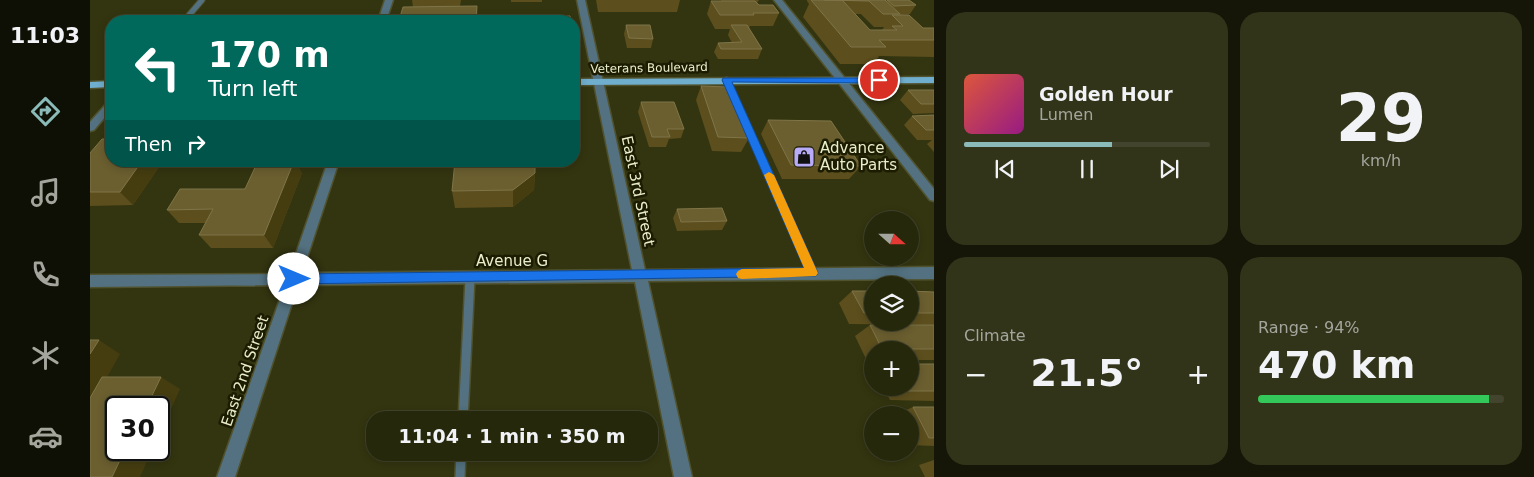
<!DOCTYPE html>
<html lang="en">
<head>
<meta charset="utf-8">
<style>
	:root { --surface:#26280c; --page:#32341a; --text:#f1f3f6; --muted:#a4a69d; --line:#42442d; --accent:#8bbbb9 }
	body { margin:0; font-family:"DejaVu Sans",sans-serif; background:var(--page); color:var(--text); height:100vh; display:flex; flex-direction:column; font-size:19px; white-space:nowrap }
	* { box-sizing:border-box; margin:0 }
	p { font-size:16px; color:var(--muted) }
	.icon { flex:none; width:28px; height:28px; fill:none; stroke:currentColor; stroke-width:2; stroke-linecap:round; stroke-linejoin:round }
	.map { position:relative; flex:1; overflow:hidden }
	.side { display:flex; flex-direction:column; gap:12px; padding:12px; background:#151607; width:600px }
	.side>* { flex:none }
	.top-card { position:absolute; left:15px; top:15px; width:475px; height:152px; border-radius:20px; box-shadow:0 2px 8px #0003,0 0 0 1px var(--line); background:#00695c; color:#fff; overflow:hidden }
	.needle { width:32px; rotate:111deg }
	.controls { position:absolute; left:774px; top:211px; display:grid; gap:10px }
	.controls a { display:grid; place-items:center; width:55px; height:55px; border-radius:50%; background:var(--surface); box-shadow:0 2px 8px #0003,0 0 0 1px var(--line); font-size:25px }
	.speed { position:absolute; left:15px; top:396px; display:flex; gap:10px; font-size:25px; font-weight:700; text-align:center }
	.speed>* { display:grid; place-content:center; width:65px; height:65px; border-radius:50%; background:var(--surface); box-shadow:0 2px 8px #0003,0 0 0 1px var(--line); line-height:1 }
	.speed .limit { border:2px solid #111; border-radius:8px; background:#fff; color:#111 }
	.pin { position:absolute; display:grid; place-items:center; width:42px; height:42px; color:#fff; margin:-21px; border:2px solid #fff; border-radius:50%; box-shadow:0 1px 5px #0007 }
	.me { position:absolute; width:55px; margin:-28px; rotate:90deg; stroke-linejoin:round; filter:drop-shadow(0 0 4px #0008) }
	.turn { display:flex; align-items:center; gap:18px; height:105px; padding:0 20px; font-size:22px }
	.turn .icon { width:65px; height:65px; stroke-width:2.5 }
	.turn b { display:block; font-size:35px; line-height:42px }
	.then { display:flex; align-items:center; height:48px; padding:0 20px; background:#0003; gap:10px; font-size:19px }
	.big { font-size:38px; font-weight:700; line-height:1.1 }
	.side .widget { flex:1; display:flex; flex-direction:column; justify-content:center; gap:8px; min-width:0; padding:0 18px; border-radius:20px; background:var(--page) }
	.side .dial { align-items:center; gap:0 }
	.dial b { font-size:65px; line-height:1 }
	.song { display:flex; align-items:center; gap:15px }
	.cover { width:60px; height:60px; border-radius:8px; background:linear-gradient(135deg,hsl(10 70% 55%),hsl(310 70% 35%)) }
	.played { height:5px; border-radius:2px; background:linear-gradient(90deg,var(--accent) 60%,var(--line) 60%) }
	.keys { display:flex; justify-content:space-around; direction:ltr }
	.heat { display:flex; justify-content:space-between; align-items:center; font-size:28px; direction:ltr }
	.charge { height:8px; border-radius:4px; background:linear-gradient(90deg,#34c759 94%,var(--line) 0) }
	.side .tiles { flex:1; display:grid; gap:12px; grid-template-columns:repeat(2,1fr) }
	.trip { position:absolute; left:276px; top:411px; width:292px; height:50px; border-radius:20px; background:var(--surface); box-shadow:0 2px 8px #0003,0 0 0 1px var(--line); font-weight:700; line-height:50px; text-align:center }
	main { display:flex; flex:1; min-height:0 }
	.dock { display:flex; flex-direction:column; width:90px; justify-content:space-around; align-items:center; background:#0f1005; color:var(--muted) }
	.dock .icon { width:35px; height:35px }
	.dock .current { color:var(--accent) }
	.dock b { font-size:22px; color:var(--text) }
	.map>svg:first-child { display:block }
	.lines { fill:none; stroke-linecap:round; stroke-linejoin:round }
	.service-far2-casing { stroke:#50522e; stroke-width:7 }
	.service-far1-casing { stroke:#50522e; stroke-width:9 }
	.service-casing { stroke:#50522e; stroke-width:12 }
	.minor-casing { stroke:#50522e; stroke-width:3 }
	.tertiary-casing { stroke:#50522e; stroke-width:3 }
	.primary-casing { stroke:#50522e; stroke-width:3 }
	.service-far2 { stroke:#537180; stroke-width:5 }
	.service-far1 { stroke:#537180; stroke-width:7 }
	.service { stroke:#537180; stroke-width:9 }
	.minor { fill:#537180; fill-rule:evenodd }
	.tertiary { fill:#537180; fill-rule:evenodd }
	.primary { fill:#70aecd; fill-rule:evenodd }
	.wall { fill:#5c4e1d; fill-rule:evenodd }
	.shaded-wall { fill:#453d10 }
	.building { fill:#6b5f30; stroke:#7f7548 }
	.route { fill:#1a73e8; stroke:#114b97 }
	.slow { fill:#f59e0b }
	.labels { text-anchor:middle; stroke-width:5; stroke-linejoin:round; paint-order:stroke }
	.far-street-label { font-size:12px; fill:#eaedca; stroke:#1b1c01 }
	.poi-label { font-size:15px; fill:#eaedca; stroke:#1b1c01; text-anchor:start }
	.street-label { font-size:15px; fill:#eaedca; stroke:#1b1c01 }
</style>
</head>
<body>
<main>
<nav class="dock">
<b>11:03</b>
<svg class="icon current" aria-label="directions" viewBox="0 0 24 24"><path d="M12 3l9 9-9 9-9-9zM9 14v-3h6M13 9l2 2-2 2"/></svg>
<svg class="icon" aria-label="music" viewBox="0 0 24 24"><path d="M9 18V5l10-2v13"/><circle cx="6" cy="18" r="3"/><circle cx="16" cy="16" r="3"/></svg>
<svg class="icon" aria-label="phone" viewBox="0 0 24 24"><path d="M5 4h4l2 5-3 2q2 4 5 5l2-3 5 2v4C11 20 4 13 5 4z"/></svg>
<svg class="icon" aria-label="climate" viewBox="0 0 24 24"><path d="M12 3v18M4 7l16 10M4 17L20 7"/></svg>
<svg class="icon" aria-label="car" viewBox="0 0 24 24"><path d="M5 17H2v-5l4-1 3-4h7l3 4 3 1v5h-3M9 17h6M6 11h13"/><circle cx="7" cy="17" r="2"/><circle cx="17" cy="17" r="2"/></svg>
</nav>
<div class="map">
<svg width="844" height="477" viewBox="0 0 844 477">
	<rect width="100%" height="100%" fill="#333510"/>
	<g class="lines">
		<g class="service-far2-casing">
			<path id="service-far2" d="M94,21L112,0
				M636,80L652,117"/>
		</g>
		<g class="service-far1-casing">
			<path id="service-far1" d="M652,115L721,271"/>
		</g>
		<g class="service-casing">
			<path id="service" d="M721,270L722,273
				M373,420L380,278
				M370,477L371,452"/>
		</g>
		<g class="minor-casing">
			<path id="minor" d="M487,0H495L555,270L844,267V279L558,281L602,477H584L545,282L208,285L145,477H127L195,285L0,287V275L199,274L238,161H249L212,273L542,270Z
				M684,0H692L844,189V201L840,200Z
				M21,101V110L4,130L0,131V122L18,102Z"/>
		</g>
		<g class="tertiary-casing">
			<path id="tertiary" d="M295,0H303L296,21H288Z"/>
		</g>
		<g class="primary-casing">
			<path id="primary" d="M844,77V83L484,85V79Z
				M21,81V87L0,88V82Z"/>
		</g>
		<use href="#service-far2" class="service-far2"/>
		<use href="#service-far1" class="service-far1"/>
		<use href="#service" class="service"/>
		<use href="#minor" class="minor"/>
		<use href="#tertiary" class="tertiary"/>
		<use href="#primary" class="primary"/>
	</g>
	<path class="wall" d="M322,0H371L370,6H387L388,21H311L310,17L323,7Z
		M421,0H452V2H421Z
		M506,0H590L587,12H508Z
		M631,0H669L667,3L669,5L689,13L683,26H660L659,28L672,49L668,59H628L624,52L628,43H642L638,35L640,29H625L617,14L621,1H631Z
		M717,0H819L826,5L820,14L810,15L833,28H844V57L789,56L784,64H750L713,17L719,4L717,1ZM765,14H771L784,27H794L792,30H780Z
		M536,25L563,39L561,48H537L534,34Z
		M611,86L659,138L651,152L622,151L606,100Z
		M818,90H844V113L823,114L810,100Z
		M551,102L594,129L591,138L579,139L576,147H559L548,112Z
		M844,115V152L837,144L842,140H827L814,125L822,116Z
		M678,120L771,166L759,179H692L671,134Z
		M0,153L21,161H73L43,205L0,206Z
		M212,173L183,248H121L109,235L116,223H89L77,210Z
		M445,173L444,190L423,207L365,208L362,191Z
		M587,209L637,221L632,230L587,231L583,218Z
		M762,291H782V322H820V291L844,292V325L759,324L749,303Z
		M780,325H844V360H820V350H782V359H776L765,336Z
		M844,364V401L800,400L794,388H820Z
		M823,407H844V446L820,445V415H805Z
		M844,460V477H835L829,465Z"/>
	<path class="shaded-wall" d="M387,6L388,21H387L386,17Z
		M52,161H73L43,205L30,192Z
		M204,161H206L212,173L183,248L174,235Z
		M445,173L444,190L423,207V190Z
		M9,340L30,354L0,408V354Z
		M71,377L90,389L69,436V408H56Z
		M35,450H62L50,477H22Z"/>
	<path class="building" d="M721,0H752L780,30H807L802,26H813L802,15H819L833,28H844V40H789L796,47H761Z
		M734,0H795L810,14H793L779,1Z
		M797,0H819L826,5L804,6Z
		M621,1H665L669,5H683L689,13H663L664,15H630Z
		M387,6L386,17H310L313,7Z
		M480,16L481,21H400V17Z
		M536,25H560L563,39L539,38Z
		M641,25H657L672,49H631L628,43L652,42Z
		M611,86L638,87L659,138L628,137Z
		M818,90H844V104H831Z
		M551,102H584L594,129H577L580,137H562Z
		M844,115V130H836L822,116Z
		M678,120L741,121L771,166L701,165Z
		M12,139H21V161H52L30,192H0V153Z
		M168,161H204L174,235H109L123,209L77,210L90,189H155Z
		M365,161H445V173L423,190L362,191Z
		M632,208L637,221L591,222L587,209Z
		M762,291H782V313H774Z
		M820,291L844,292V313H820Z
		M780,325H844V349H792Z
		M0,340H9L0,354Z
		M820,364H844V391H818L816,388H820Z
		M12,377H71L56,408H26V450H35L22,477H0V398Z
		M823,407H844V438H839Z"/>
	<path class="route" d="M633,78H789L793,80L789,83L642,82L728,273L726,276L204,284L199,283L197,279L199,276L204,274L714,268L632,80Z"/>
	<path class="slow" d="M679,172L684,175L728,273L726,276L652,279L648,278L646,274L648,271L652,269L714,268L674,175Z"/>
	<defs>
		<g id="shop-square" transform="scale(1.125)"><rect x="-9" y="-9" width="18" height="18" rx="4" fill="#b8abf7" stroke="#1b1c01"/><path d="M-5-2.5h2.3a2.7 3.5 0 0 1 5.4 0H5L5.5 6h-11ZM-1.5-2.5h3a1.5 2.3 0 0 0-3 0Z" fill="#111"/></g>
	</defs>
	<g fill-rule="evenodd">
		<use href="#shop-square" x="714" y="157"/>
	</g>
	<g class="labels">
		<g class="far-street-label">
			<text transform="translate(559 68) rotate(-1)" y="4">Veterans Boulevard</text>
		</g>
		<g class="poi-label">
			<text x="730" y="153">Advance<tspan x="730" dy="17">Auto Parts</tspan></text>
		</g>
		<g class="street-label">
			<text transform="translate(548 191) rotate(78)" y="5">East 3rd Street</text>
			<text x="422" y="266">Avenue G</text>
			<text transform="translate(155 371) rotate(-71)" y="5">East 2nd Street</text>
		</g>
	</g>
</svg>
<div class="controls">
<a><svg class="needle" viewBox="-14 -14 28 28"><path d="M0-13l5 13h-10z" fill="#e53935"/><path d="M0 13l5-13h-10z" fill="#a4a69d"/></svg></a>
<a><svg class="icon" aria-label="layers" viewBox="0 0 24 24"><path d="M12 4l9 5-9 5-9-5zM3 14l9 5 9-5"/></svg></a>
<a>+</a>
<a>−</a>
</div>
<div class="speed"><div class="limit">30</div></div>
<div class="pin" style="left:789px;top:80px;background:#d93025"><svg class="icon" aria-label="arrive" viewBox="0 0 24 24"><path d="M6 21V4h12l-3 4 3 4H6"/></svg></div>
<svg class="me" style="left:204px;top:279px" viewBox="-20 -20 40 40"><circle r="19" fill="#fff"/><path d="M0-13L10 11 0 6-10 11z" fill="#1a73e8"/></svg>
<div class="trip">11:04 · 1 min · 350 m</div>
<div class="top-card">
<div class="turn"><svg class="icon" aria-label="left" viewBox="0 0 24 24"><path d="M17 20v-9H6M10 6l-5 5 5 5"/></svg><div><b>170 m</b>Turn left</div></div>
<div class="then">Then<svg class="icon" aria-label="right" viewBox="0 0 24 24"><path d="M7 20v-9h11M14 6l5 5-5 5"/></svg></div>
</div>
</div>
<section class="side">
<div class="tiles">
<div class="widget">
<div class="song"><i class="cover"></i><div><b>Golden Hour</b><p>Lumen</p></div></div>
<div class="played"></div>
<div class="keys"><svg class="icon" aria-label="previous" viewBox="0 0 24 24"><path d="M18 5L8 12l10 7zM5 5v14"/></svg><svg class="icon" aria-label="pause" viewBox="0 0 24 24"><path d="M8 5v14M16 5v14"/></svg><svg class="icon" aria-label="next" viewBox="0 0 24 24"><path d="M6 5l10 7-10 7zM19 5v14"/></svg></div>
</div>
<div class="widget dial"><b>29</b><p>km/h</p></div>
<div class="widget"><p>Climate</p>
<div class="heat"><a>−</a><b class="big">21.5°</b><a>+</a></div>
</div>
<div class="widget"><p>Range · 94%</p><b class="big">470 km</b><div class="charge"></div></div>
</div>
</section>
</main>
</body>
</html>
